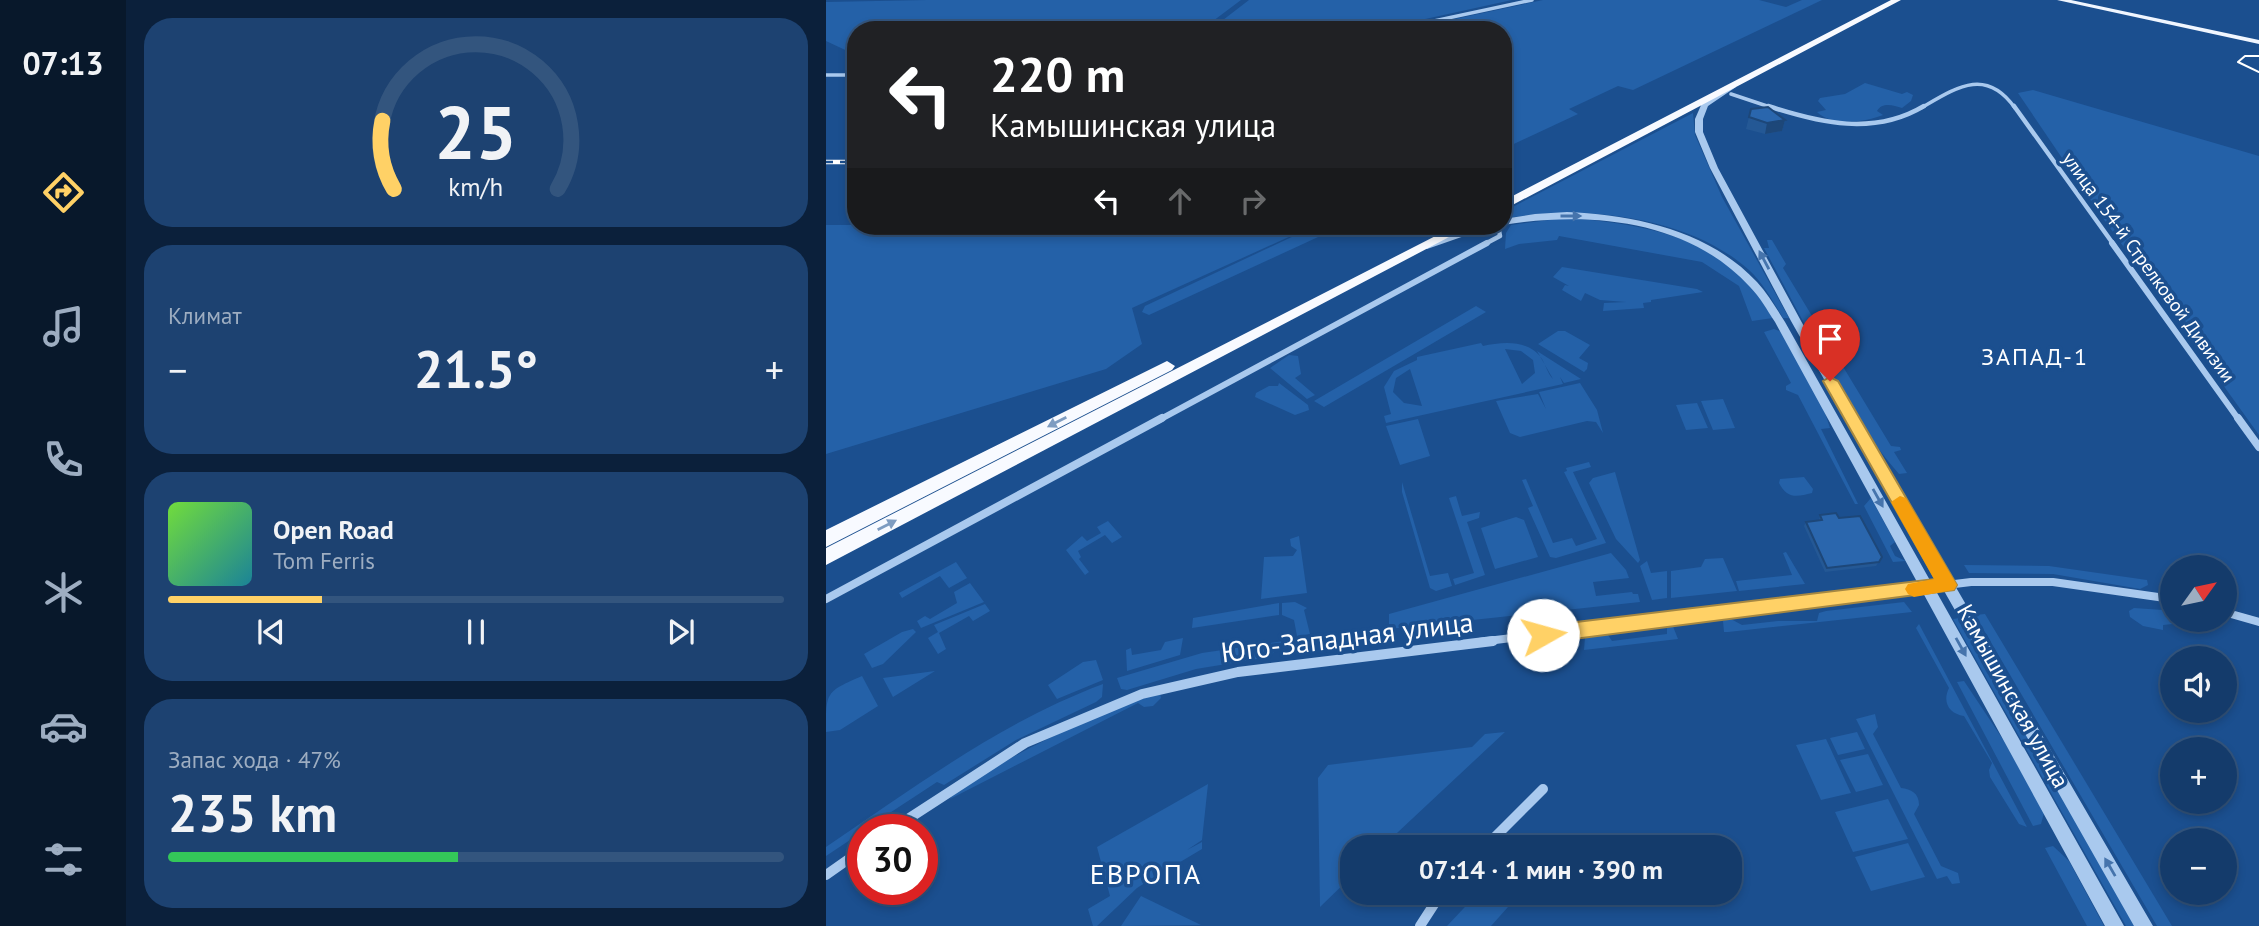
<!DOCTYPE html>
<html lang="ru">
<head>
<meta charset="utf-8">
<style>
	:root { --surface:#143b6b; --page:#1d4271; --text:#f1f3f6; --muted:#9dadc1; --line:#33557e; --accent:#ffd166 }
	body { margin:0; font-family:"PT Sans",sans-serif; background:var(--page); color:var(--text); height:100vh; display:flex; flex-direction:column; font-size:26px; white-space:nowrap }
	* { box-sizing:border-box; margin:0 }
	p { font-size:23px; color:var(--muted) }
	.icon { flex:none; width:38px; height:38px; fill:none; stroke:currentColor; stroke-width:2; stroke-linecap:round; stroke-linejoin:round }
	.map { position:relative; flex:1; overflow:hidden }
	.side { display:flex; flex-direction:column; gap:18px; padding:18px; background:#0b203b; width:700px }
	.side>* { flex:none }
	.hud { position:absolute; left:21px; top:21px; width:665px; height:214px; border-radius:28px; box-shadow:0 4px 10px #0003,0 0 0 2px var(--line); background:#202124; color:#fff; overflow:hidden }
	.needle { width:46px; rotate:57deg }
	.fabs { position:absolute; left:1334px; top:555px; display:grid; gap:14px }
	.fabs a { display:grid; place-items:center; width:77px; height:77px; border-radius:50%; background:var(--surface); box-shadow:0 4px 10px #0003,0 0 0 2px var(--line); font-size:35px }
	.speed { position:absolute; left:21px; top:814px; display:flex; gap:14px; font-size:35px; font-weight:700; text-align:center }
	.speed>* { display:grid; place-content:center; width:91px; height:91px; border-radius:50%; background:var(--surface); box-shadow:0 4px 10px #0003,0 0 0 2px var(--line); line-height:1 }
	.speed .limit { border:10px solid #d22; background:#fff; color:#111 }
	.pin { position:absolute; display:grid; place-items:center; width:60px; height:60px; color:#fff; margin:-72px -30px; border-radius:50% 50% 50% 0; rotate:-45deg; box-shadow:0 0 7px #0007 }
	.pin .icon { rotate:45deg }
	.me { position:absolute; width:77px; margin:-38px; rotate:83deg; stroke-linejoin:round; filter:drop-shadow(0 0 5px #0008) }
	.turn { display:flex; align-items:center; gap:24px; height:147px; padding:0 28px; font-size:32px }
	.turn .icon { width:91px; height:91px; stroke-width:2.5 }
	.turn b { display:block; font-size:49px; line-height:60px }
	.lanes { display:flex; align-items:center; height:66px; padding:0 28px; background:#0003; justify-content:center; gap:35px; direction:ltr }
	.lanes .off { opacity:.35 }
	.big { font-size:52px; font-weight:700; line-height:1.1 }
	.side .widget { flex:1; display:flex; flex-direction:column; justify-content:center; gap:10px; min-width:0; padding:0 24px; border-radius:28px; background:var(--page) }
	.side .dial { align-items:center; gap:0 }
	.dial svg { height:182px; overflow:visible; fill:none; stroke:var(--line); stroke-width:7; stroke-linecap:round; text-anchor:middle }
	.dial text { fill:var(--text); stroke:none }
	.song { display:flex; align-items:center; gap:21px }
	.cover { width:84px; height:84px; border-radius:10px; background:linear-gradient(135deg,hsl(100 70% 55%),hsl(190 70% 35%)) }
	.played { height:7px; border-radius:4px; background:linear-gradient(90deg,var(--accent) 25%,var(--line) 25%) }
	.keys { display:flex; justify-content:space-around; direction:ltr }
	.heat { display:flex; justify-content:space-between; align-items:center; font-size:38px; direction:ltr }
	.charge { height:10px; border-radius:5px; background:linear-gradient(90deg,#34c759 47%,var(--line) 0) }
	.trip { position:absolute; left:514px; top:835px; width:402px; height:70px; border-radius:28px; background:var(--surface); box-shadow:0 4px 10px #0003,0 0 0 2px var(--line); font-weight:700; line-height:70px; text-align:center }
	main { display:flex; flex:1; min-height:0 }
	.tab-bar { display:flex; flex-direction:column; width:126px; justify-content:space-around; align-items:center; background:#08182b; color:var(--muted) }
	.tab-bar .icon { width:49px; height:49px }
	.tab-bar .active { color:var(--accent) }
	.tab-bar b { font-size:32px; color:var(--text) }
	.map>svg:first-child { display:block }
	.green { fill:#2461a8; fill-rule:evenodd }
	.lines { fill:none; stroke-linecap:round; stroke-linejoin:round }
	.minor-far4 { stroke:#a9c9ee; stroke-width:3.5 }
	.minor-far3 { stroke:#a9c9ee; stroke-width:4.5 }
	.minor-far2 { stroke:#a9c9ee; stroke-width:6 }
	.minor-far1 { stroke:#a9c9ee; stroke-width:8 }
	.minor { stroke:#a9c9ee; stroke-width:10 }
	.tertiary { fill:#a9c9ee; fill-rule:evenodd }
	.primary { fill:#f0f6ff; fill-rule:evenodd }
	.trunk { fill:#f8faff; fill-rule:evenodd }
	.tram { stroke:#fff; stroke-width:2 }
	.rail-casing { stroke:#fff; stroke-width:4.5 }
	.rail { stroke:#1b4f8f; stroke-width:2.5; stroke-dasharray:7; stroke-linecap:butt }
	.wall { fill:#245895 }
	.shaded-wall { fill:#1d4779 }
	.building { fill:#2a66ad; stroke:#1d4779; stroke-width:2 }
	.oneway { fill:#4674ac }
	.oneway2 { fill:#7e9cc1 }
	.route { fill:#ffd166; stroke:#a68842; stroke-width:2 }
	.slow { fill:#f59e0b }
	.labels { text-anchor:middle; stroke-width:7; stroke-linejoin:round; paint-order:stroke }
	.far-street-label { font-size:19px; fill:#fff; stroke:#1b4f8f }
	.street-label { font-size:23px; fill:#fff; stroke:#1b4f8f }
	.neighbourhood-label { font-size:24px; letter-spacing:2px; fill:#fff; stroke:#1b4f8f }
	.near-street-label { font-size:28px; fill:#fff; stroke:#1b4f8f }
	.near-neighbourhood-label { font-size:28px; letter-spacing:2px; fill:#fff; stroke:#1b4f8f }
</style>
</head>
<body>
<main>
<nav class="tab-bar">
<b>07:13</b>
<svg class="icon active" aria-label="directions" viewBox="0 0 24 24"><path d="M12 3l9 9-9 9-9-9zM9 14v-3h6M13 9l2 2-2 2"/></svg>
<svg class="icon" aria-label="music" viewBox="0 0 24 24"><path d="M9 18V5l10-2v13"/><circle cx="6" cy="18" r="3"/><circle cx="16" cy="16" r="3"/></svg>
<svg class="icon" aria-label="phone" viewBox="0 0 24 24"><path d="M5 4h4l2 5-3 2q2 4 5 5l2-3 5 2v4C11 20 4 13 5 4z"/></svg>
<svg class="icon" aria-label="climate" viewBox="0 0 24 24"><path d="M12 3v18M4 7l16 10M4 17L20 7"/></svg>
<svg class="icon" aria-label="car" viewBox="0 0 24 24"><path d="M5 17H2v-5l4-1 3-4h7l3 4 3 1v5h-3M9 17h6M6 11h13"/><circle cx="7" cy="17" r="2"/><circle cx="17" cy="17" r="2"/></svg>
<svg class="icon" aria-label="filters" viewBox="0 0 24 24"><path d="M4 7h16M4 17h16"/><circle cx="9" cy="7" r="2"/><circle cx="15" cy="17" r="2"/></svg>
</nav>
<section class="side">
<div class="widget dial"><svg viewBox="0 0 100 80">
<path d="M14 69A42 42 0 1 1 86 69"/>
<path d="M14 69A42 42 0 0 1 9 39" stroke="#ffd166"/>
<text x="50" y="56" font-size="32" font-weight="700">25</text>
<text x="50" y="72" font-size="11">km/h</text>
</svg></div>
<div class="widget"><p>Климат</p>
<div class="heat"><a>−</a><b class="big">21.5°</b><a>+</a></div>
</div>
<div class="widget">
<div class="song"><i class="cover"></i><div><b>Open Road</b><p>Tom Ferris</p></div></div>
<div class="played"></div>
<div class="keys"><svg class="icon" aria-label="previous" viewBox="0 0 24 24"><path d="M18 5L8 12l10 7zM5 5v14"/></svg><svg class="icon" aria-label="pause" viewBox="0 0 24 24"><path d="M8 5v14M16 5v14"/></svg><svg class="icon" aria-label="next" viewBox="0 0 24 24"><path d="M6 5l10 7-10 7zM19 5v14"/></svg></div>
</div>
<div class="widget"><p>Запас хода · 47%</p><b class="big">235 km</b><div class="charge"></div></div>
</section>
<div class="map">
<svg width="1433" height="926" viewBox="0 0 1433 926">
	<rect width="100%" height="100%" fill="#1b4f8f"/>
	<path class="green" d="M102,0H415L375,30H30V55L0,41V2Z
		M423,0H686L549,30H384Z
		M717,0H933L960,7L976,0H996L807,90L792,86L743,109L752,114L677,149V30H578Z
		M1039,83L1076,94L1081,92L1087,95L1085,101L1076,108C1067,105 1056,102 1051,111L1057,115C1040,122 1006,127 991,112L1000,110L992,101L994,98L1019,94Z
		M1207,90L1433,156V435L1274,214L1192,93Z
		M867,113L869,135L896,197L963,318H957C947,302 938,284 923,270C862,215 754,204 677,219V212Z
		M738,218C803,222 876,233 923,282C932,293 939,307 947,318L926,321L913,286L876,262L733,236L731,240L693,244L679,249L680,233L685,225Z
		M0,225H30L487,226L306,308L316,344L280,369L0,454Z
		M489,226H516L323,315L316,312L319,306Z
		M941,240H946L960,264L957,268L1009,354L995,355L938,248H943Z
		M736,267L871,289L877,292L825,300V302L817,303L818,308L777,311L778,303L800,302L774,300L759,293L755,301L736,290L739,285L743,286L727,277Z
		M650,306L660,312L498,407L488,401Z
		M948,329L956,332L995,401L1004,428L995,429L1032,504H1029L972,395L960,390V386L965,383L938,332Z
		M732,331H739L764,345L753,358L762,363L761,369L758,372L712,344Z
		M655,343L657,346C676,342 703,339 716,359C720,366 722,374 727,379L711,351L755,379L738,383L734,377L737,384L560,423L558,416L565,414L558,387L568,371L591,360V357ZM679,349L695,351L707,360L709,373L696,384ZM584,369L596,406L578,403L567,392L570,378Z
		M463,355L472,356L475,374L469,378L489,395L481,399L444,368Z
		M1013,360L1065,446L1074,447L1075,450L1068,452L1081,473L1073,474C1042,439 1021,401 998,361Z
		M453,383L482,405L483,410L469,415L429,397L430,393L443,386H452Z
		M754,383L771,410L777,433L770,422L761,421L694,437L684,433L670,401L712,394L720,409L713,392Z
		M897,399L909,428L887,430L875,401Z
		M871,403L882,428L860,430L850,405Z
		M592,419L604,456L574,465L560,426Z
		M763,462L765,467L747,472L780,543L730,558L724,557L702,508L707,506L696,480L700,479L727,543L746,538L750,546L771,539L738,472L741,471L740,468Z
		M789,472L814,560L812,563L790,539L763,483L767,478Z
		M978,477L987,489L986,493C971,497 961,499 953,483L954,479Z
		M576,482L604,576L622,573L626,586L610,591L604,588L576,492Z
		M630,496L636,516L654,512L653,518L641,522L659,575L629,585L627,579L648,573L623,498Z
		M1045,498L1069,542L1064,546L1069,556L1080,561L1067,562L1038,506Z
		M690,517L698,520L712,557L669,569L655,528Z
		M282,521L296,537L286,543L279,535L252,551L255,557L253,559L263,572L259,575L240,550L256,536L261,541L275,533L271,527Z
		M473,536L481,593L435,599L438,557L467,556L471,550L465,546L464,539Z
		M960,552L979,584L913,591L910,581L966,575L957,553Z
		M785,553L800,570L803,578L767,582L770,596L806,592L807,594H812L814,602L563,629V614Z
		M897,558L911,591L845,598V571L875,567L879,559Z
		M821,561L825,573L841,571V598L826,600L814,566Z
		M130,562L141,578L123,588L114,576L76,598L73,593Z
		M1138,565L1223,566L1321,580L1322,585L1314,589L1227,574L1143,573Z
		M144,583L158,602L95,628L91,621L99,616L104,619L131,603L128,592Z
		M469,602L481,608L478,610L484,634L471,636L468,620L456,615V603Z
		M1078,602L1086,612L902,632H898L897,621L903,618L916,625L952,621H991L993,613L1000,611Z
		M453,603V615L366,628L367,618Z
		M159,604L164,611L147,621L143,616L113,633L120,649L112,654L102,638L112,632L108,625Z
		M1308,608L1337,610L1347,624L1337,625V630L1317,626L1304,617L1303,611Z
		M1159,614L1346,926H1331L1149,615Z
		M1134,618L1309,926H1300L1127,619Z
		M846,624L852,639L758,650L759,637L766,633L780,632L786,641L841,634V628Z
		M1093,624L1201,827L1193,824L1164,777L1163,770L1166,763L1138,716C1123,714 1116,702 1123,688L1090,628Z
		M87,629L90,632L57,664L46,668L38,654L76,632Z
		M357,638L354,655L301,671L300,650L305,648L306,655L335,650L339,642Z
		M458,641V648L451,649L443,657L370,669L301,690L295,689L291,678L376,653Z
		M270,660L277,680L231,699L222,685L257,662Z
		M109,671L67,697L57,678Z
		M36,676L52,706L14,730L0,732C0,691 0,692 36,676Z
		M1138,681L1178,741L1218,813L1215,824L1207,826L1131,682Z
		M277,684L276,697L270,702L190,740L118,785L111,782L53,820L54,825L51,829L37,830V837L33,834L0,856V847C89,787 175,722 277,684Z
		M334,693L335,698L327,706L318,707L312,703L124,799C143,773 299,699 334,693Z
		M1049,714L1052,727L1047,734L1075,788C1085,789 1093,793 1093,805L1088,814L1115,866L1132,873L1134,883L1126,884L1121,876L1111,879L1030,719Z
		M679,732L556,847H527V875L494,907L492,778L502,765L646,747L659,734Z
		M1031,732L1039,749L1012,755L1004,738Z
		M1000,739L1025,793L995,800L970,745Z
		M1042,754L1057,785L1030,792L1014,760Z
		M382,784L376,840L361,850L376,842V849L334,874L332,868L326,871L328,877L311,888L271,926H267L262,909L284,896L271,847Z
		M1062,799L1082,839L1027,852L1009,812Z
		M1082,843L1099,877L1045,891L1029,857Z
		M1227,846L1243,861L1278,926H1261L1219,848Z
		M653,892L669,893L682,907L665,926H621Z
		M315,896L375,925L295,926Z"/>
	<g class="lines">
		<path class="minor-far4" d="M566,30L706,0
			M0,75H30
			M905,94L947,108
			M1095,108C1131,87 1160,67 1189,108"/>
		<path class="minor-far3" d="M942,106C994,123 1048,136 1098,106
			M1188,106L1288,245
			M657,245L674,236L672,226"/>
		<path class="minor-far2" d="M1286,243L1413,420
			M333,420L661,243"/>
		<path class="minor-far1" d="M1412,418L1433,447
			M0,599L336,418
			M1398,612L1433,622
			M653,642L1145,582H1227L1346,599"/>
		<path class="minor" d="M65,830L199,743L316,694L412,672L667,641
			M659,847L717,789
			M0,875L37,849
			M594,926L616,892"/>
		<path class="tertiary" d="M905,86L910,87L882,106L877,119V132L892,168L975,321L1327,926H1308L965,321L884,168L869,132V119L876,103Z
			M741,212C809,215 882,230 931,282C942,294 950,308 959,322L1298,926H1279L949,322C941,310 934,297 924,287C862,219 762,211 677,225V219L709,214Z
			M655,226H667L604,248L601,249L596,246Z"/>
		<path class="primary" d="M1231,0H1245L1433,40V44Z"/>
		<path class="trunk" d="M1065,0H1075L677,210V201Z
			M629,226H644L0,565V548Z
			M341,361L349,366L346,370L0,547V530Z"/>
		<path class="tram" d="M1433,56H1419L1412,62L1433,72"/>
		<g class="rail-casing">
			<path id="rail" d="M0,162H30"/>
		</g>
		<use href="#rail" class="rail"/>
	</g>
	<path class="wall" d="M923,117L959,120L956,131L939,134L920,129Z
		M994,515L1013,518L1056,557L1050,566L999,572L978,526L980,522L993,521Z"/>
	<path class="shaded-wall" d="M959,120L956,131L939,134L941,123Z"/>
	<path class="building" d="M942,107L959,120L941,123L923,117L925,109Z
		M1010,513L1013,518L1034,516L1056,557L1053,562L1001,568L980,522L996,520L994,515Z"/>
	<defs><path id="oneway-solid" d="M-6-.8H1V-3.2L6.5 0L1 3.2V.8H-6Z" transform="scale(1.75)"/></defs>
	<g class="oneway">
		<use href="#oneway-solid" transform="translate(745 216)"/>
		<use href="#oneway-solid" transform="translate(938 260) rotate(-118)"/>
		<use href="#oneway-solid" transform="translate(1052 498) rotate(61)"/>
		<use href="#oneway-solid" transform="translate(1135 647) rotate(61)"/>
		<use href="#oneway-solid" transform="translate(1284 867) rotate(-120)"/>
	</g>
	<g class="oneway2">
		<use href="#oneway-solid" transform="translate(231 422) rotate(153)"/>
		<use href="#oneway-solid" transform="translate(61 525) rotate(-27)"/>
	</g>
	<path class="route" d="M1004,377L1012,381L1128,580L1131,585L1128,590L717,643L710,640L707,635L710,629L717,626L1109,579L997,381Z"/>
	<path class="slow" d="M1074,496L1080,498L1128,580L1131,585L1128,590L1088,597L1082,594L1079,589L1082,584L1108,579L1065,502Z"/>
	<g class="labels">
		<g class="far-street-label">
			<text transform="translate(1323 267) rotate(54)" y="7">улица 154-й Стрелковой Дивизии</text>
		</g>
		<g class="street-label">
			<text transform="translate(1187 696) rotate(61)" y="8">Камышинская улица</text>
		</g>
		<g class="neighbourhood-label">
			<text x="1209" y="365">ЗАПАД-1</text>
		</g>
		<g class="near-street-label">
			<text transform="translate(521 637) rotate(-7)" y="10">Юго-Западная улица</text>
		</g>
		<g class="near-neighbourhood-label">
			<text x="320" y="884">ЕВРОПА</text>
		</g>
	</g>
</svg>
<div class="fabs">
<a><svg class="needle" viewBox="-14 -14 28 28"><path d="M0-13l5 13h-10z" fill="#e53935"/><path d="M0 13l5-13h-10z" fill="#9dadc1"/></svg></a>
<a><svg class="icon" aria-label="sound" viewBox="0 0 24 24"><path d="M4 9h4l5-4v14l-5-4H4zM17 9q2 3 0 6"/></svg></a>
<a>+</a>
<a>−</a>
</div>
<div class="speed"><div class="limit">30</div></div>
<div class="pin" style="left:1004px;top:381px;background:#d93025"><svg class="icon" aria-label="arrive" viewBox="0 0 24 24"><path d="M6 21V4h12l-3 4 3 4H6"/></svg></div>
<svg class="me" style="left:717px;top:635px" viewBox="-20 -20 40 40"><circle r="19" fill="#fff"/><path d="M0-13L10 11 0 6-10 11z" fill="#ffd166"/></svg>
<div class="trip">07:14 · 1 мин · 390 m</div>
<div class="hud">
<div class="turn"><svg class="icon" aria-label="left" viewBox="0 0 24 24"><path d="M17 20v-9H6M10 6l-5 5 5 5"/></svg><div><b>220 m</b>Камышинская улица</div></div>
<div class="lanes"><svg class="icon" aria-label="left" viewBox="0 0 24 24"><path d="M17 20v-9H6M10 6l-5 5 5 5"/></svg><svg class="icon off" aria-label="ahead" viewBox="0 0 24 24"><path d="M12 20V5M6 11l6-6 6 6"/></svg><svg class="icon off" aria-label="right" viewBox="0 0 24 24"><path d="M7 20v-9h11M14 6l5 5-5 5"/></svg></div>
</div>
</div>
</main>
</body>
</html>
